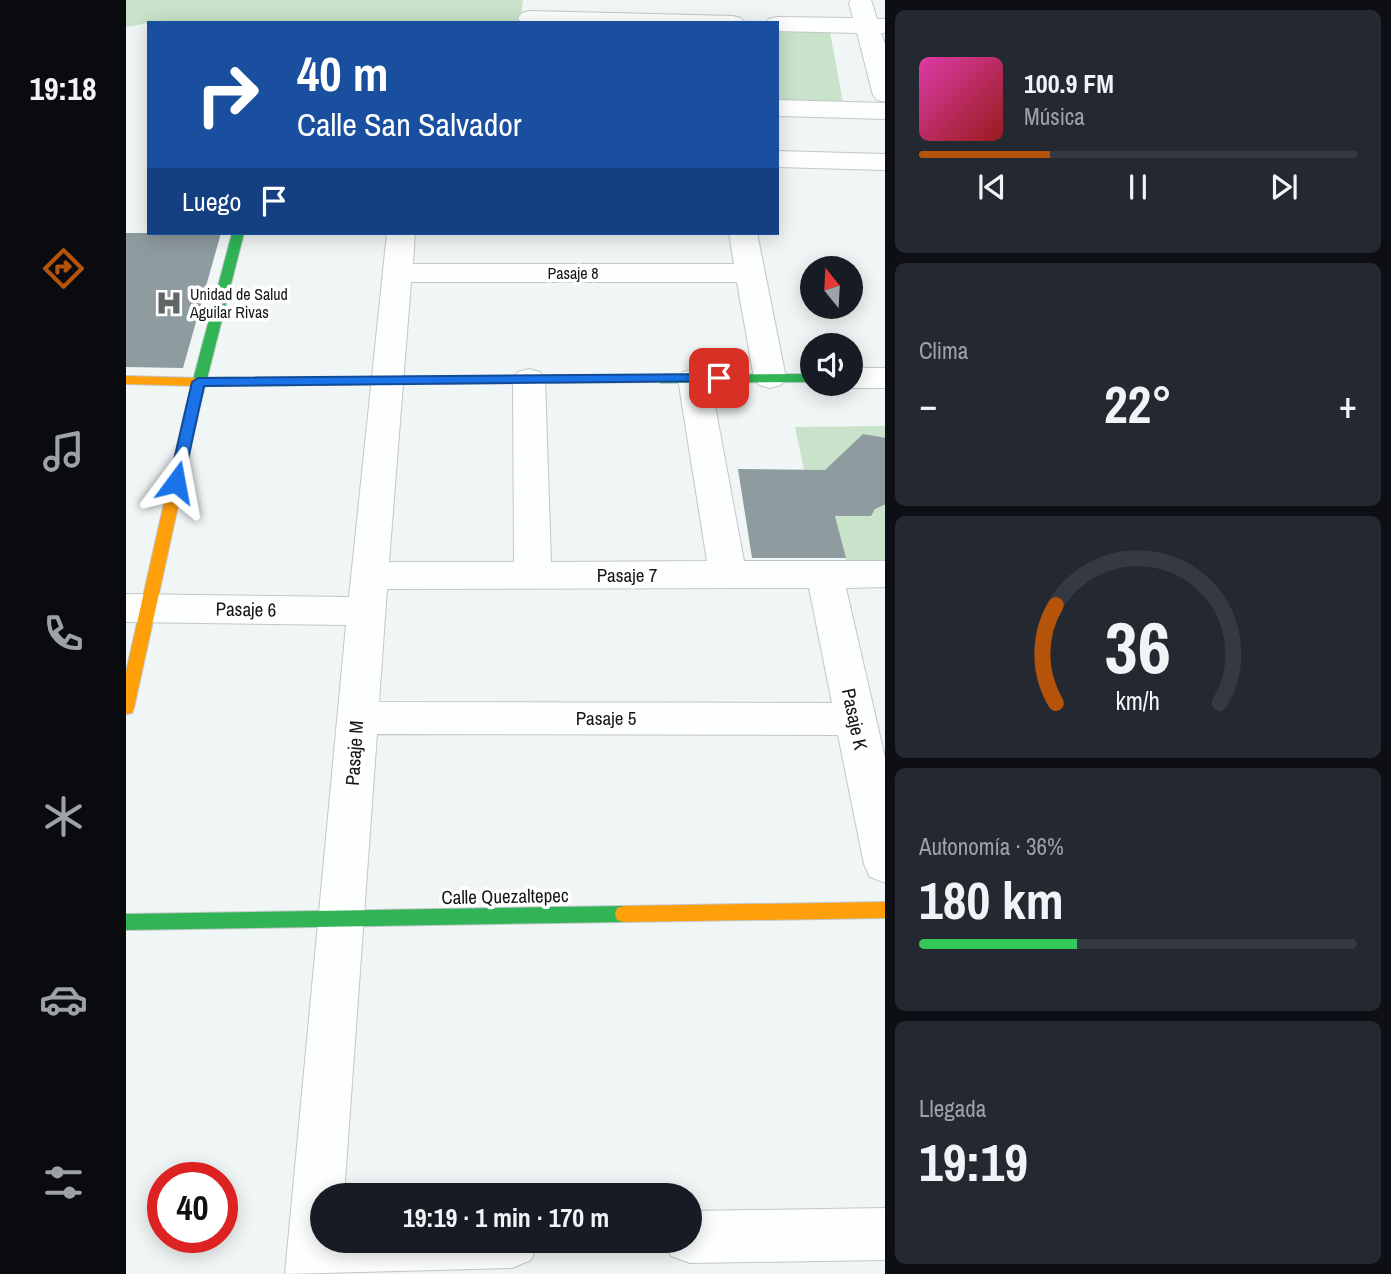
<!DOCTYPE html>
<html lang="es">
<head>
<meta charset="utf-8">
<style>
	:root { --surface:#171b24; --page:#242831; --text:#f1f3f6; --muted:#9ea1a6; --line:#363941; --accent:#b45309 }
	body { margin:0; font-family:"Archivo Narrow",sans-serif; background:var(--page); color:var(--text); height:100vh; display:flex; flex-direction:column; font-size:26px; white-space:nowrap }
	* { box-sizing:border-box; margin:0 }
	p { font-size:23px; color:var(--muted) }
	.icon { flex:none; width:38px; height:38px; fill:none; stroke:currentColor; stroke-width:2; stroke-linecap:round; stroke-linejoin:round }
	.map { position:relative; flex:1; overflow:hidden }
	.drawer { display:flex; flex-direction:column; gap:10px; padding:10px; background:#0d0f14; width:506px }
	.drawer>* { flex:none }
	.guide { position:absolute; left:21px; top:21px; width:632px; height:214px; border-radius:0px; box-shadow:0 4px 18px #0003; background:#1a4fa0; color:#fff; overflow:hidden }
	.needle { width:46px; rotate:342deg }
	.controls { position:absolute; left:674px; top:256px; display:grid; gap:14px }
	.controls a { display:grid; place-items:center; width:63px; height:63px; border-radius:50%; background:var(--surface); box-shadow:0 4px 18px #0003; font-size:35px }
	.speed { position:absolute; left:21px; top:1162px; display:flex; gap:14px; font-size:35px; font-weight:700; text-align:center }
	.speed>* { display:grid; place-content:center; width:91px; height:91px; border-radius:50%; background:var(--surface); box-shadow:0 4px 18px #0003; line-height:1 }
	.speed .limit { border:10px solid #d22; background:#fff; color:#111 }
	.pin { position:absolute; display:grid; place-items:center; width:60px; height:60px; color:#fff; margin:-30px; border-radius:14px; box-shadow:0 4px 10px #0006 }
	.me { position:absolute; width:77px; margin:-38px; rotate:13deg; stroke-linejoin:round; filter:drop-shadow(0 0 5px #0008) }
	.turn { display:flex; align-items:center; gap:24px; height:147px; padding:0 35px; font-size:32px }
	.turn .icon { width:91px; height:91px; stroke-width:2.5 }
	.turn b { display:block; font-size:49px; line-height:60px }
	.then { display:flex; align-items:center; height:66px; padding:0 35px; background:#0003; gap:14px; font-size:26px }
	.big { font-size:52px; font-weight:700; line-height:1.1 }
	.drawer .widget { flex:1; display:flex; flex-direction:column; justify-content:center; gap:10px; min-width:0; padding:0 24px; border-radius:10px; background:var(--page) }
	.drawer .dial { align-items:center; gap:0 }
	.dial svg { height:182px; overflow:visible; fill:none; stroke:var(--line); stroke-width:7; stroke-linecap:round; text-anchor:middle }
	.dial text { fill:var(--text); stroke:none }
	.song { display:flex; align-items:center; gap:21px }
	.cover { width:84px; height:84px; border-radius:10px; background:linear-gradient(135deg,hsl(320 70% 55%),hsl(0 70% 35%)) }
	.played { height:7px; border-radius:4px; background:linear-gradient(90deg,var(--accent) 30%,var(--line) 30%) }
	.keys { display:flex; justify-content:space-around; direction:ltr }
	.heat { display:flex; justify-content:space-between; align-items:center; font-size:38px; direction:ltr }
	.charge { height:10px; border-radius:5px; background:linear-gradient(90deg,#34c759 36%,var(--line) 0) }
	.trip { position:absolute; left:184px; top:1183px; width:392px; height:70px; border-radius:35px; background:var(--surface); box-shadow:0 4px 18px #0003; font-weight:700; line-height:70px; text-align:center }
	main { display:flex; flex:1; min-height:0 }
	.dock { display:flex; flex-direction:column; width:126px; justify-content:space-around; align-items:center; background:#090b0e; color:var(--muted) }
	.dock .icon { width:49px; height:49px }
	.dock .active { color:var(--accent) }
	.dock b { font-size:32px; color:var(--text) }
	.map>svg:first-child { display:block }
	.green { fill:#c8e3c9 }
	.building { fill:#8e9b9f }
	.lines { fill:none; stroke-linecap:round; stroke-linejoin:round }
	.street-casing { stroke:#c2c7c7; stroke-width:2 }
	.fast-casing { stroke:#c2c7c7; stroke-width:2 }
	.slow-casing { stroke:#c2c7c7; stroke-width:2 }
	.street { fill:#fdfefe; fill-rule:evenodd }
	.fast { fill:#30b455; fill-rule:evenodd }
	.slow { fill:#ff9f0a; fill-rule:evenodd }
	.route { fill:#1a73e8; stroke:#114b97; stroke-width:2 }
	.labels { text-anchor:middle; stroke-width:7; stroke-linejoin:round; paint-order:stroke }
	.far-street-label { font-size:16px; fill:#151818; stroke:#fff }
	.far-poi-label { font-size:16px; fill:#151818; stroke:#fff; text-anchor:start }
	.street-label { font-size:19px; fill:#151818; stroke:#fff }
</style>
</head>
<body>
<main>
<nav class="dock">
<b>19:18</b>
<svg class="icon active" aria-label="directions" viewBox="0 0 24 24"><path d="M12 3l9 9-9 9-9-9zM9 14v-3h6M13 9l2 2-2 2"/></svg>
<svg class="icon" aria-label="music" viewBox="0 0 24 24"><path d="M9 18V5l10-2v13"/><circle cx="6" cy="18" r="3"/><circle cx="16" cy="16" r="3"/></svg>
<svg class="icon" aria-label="phone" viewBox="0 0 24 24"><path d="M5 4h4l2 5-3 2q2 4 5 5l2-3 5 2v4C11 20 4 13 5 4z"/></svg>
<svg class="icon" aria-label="climate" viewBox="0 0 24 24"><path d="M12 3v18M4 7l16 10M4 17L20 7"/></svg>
<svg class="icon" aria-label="car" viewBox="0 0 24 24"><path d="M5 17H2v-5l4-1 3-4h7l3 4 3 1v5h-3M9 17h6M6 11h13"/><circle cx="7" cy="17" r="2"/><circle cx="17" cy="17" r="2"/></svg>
<svg class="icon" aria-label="filters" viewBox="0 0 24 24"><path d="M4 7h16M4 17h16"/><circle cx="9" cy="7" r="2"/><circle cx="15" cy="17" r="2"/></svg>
</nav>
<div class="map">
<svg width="760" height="1274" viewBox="0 0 760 1274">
	<rect width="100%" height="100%" fill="#f0f5f5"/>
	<path class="green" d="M0,0H397L394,23H23L0,27Z
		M651,26L703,27L718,108L651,106Z
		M759,426V438L737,435L699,470H678L669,427Z
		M759,504V565H721L712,527H700L714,506L733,516H744L749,509Z"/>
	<path class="building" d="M0,233H95L57,368L0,367Z
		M737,434L760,438V504L749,509L745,516H709L720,558H626L612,469L699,470Z"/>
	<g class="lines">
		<g class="street-casing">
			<path id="street" d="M725,0H745L751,19H760V33H755L760,47V102L751,100L747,95L731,33L651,31V23H640L643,19L651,17L727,18L723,3Z
				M404,11L607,16L615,18L619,23H395L392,18L396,13Z
				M651,100L760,103V119L651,116Z
				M651,151L760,154V170L651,167Z
				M261,233H289L287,264H608L603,233H631L660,378L655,385L644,388L633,385L628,378L611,282H285L263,562H388L387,379L392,372L403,369L414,372L419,379L425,562L581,561L552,379L557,372L568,369L579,372L584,379L618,561H760V587L720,588L760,762V883L744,877L738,864L712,735L251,734L218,1195H196V1241H413L405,1260L386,1268L159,1274L220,625L0,622V594L223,597ZM683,588L706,703L253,702L261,589Z
				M724,368H760V388H724L713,385L711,383H724Z
				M760,1208V1260L564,1263L545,1256L539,1241H564V1211Z"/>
		</g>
		<g class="fast-casing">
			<path id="fast" d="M106,233H118L73,410L66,414L59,410Z
				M686,374V382L535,383L528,379L535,375Z
				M498,906L505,908L507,914L505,920L498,922L0,930V914Z"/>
		</g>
		<g class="slow-casing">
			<path id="slow" d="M535,375L540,376V382L72,386L0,384V376L72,378Z
				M66,406L73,410L8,708L6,713L0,714V672L59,410Z
				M760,902V918L498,922L491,920L489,914L491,908L498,906Z"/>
		</g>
		<use href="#street" class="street"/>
		<use href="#fast" class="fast"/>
		<use href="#slow" class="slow"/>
	</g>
	<path class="route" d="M593,374L598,375V381L78,386L57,482L50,487L43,482L66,382L72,378Z"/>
	<defs>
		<g id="hospital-bare" transform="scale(2.1)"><path d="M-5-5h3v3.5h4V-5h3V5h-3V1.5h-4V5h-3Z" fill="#626565" stroke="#fff" stroke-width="2.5" paint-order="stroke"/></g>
	</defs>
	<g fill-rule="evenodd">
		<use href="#hospital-bare" x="43" y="303"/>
	</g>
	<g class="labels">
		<g class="far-street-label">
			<text x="447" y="279">Pasaje 8</text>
		</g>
		<g class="far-poi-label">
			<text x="64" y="300">Unidad de Salud<tspan x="64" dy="18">Aguilar Rivas</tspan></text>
		</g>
		<g class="street-label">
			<text x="501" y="582">Pasaje 7</text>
			<text transform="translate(120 609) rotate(1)" y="7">Pasaje 6</text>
			<text x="480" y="725">Pasaje 5</text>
			<text transform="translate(729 719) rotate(78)" y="7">Pasaje K</text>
			<text transform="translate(228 753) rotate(-86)" y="7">Pasaje M</text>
			<text transform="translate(379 896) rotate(-1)" y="7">Calle Quezaltepec</text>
		</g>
	</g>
</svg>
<div class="controls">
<a><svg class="needle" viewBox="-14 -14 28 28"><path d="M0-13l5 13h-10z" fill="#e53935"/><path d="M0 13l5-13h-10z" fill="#9ea1a6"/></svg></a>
<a><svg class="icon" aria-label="sound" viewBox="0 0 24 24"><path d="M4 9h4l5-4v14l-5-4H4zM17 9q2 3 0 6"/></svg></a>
</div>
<div class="speed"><div class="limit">40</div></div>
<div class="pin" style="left:593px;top:378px;background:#d93025"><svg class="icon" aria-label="arrive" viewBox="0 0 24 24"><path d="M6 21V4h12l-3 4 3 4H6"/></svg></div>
<svg class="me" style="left:50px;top:482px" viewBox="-20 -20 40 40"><path d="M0-17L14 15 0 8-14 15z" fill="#1a73e8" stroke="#fff" stroke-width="4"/></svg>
<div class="trip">19:19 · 1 min · 170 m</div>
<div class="guide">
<div class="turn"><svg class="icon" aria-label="right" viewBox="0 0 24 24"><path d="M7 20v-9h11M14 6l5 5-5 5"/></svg><div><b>40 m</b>Calle San Salvador</div></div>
<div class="then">Luego<svg class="icon" aria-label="arrive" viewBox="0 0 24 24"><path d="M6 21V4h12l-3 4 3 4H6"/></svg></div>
</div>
</div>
<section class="drawer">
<div class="widget">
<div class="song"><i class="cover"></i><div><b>100.9 FM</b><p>Música</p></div></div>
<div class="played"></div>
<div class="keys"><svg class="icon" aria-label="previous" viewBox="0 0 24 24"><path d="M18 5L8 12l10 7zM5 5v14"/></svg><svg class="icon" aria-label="pause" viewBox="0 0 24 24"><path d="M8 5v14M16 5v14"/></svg><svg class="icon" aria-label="next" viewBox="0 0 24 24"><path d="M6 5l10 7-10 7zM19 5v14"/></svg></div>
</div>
<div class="widget"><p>Clima</p>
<div class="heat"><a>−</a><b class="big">22°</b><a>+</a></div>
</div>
<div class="widget dial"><svg viewBox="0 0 100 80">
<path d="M14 69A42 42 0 1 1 86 69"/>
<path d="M14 69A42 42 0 0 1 14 26" stroke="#b45309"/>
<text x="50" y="56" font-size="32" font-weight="700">36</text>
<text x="50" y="72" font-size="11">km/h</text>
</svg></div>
<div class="widget"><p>Autonomía · 36%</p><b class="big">180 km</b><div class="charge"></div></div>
<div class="widget"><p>Llegada</p><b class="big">19:19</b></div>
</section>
</main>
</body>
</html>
